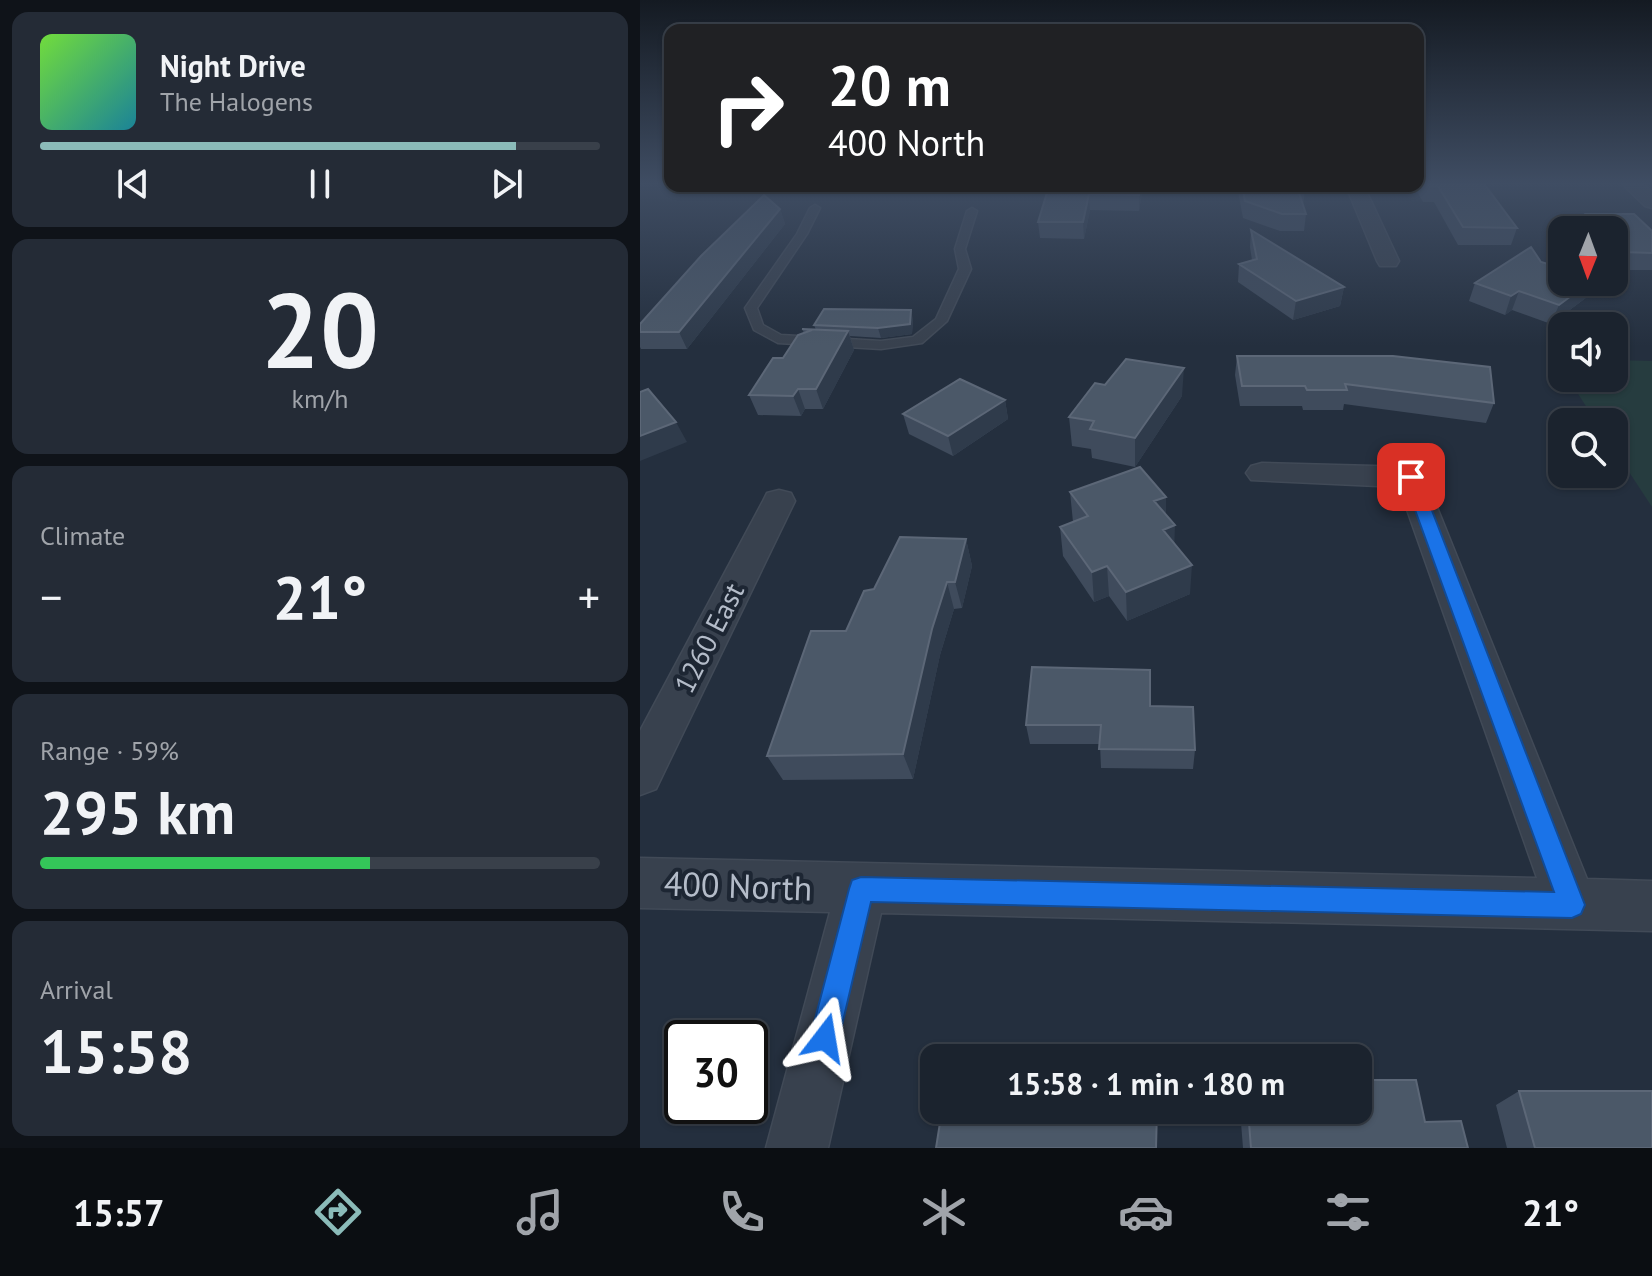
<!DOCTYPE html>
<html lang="en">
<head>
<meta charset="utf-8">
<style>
	:root { --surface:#1b232e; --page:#242b36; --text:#f1f3f6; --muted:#a0a4aa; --line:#39404a; --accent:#8bbbb9 }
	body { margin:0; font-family:"PT Sans",sans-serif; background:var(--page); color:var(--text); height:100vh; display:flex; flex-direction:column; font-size:30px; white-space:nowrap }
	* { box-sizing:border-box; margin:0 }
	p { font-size:26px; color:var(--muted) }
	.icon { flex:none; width:44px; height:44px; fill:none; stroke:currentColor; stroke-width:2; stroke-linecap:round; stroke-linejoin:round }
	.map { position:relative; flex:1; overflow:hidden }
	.details { display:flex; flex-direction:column; gap:12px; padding:12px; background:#0f1319; width:640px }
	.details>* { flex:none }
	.hud { position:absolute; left:24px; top:24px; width:760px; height:168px; border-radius:16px; box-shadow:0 2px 6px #0004,0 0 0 2px var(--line); background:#202124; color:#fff; overflow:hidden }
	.needle { width:52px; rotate:181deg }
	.controls { position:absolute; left:908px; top:216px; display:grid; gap:16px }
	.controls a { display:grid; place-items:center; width:80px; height:80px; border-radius:16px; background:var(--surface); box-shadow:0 2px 6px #0004,0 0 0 2px var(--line); font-size:40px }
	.speed { position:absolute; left:24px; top:1020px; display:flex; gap:16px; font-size:40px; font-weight:700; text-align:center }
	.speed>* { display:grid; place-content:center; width:104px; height:104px; border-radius:50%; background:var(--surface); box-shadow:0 2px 6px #0004,0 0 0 2px var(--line); line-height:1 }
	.speed .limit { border:4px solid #111; border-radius:12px; background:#fff; color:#111 }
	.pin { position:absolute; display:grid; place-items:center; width:68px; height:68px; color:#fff; margin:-34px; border-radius:16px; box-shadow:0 4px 12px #0006 }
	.me { position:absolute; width:88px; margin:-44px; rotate:14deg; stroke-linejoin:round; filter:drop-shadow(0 0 6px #0008) }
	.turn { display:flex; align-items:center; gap:28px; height:168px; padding:0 32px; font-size:36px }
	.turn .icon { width:104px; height:104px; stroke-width:2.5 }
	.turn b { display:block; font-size:56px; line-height:68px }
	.big { font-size:60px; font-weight:700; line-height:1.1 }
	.details .widget { flex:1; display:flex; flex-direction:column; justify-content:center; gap:12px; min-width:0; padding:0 28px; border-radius:16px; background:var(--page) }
	.details .dial { align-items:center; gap:0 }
	.dial b { font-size:104px; line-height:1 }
	.song { display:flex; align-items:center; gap:24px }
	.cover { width:96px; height:96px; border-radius:12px; background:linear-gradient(135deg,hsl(100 70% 55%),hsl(190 70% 35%)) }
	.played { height:8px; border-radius:4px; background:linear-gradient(90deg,var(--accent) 85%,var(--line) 85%) }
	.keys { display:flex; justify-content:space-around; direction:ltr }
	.heat { display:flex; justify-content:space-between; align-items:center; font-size:44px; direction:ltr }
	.charge { height:12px; border-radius:6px; background:linear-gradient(90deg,#34c759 59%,var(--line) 0) }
	.trip { position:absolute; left:280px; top:1044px; width:452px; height:80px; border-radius:16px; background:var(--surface); box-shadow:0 2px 6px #0004,0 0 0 2px var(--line); font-weight:700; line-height:80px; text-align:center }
	.dock { display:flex; height:128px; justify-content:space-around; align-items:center; background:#0b0e12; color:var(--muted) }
	.dock .icon { width:56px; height:56px }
	.dock .on { color:var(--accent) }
	.dock b { font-size:36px; color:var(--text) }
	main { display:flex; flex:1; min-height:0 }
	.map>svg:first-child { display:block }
	.green { fill:#263c3f }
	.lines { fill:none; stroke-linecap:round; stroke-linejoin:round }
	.service-casing { stroke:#414a57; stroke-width:3 }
	.minor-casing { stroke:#414a57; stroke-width:3 }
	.service { fill:#38414e; fill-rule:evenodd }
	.minor { fill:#38414e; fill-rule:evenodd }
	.wall { fill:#3f4b5c }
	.shaded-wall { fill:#2f3b4b }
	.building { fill:#4b5868; stroke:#5c6777; stroke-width:2 }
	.route { fill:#1a73e8; stroke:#114b97; stroke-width:2 }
	.labels { text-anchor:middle; stroke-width:8; stroke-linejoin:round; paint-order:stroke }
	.street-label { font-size:28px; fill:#b4bcc9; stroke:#1d2633 }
	.near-street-label { font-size:34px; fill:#b4bcc9; stroke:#1d2633 }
</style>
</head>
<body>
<main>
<section class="details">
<div class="widget">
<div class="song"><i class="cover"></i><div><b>Night Drive</b><p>The Halogens</p></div></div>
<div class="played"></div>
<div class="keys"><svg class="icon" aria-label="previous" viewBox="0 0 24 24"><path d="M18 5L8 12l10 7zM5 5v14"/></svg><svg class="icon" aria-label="pause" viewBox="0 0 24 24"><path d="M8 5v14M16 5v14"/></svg><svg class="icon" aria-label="next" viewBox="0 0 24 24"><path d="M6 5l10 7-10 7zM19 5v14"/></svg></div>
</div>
<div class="widget dial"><b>20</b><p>km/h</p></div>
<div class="widget"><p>Climate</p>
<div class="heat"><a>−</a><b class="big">21°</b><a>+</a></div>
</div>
<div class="widget"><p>Range · 59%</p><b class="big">295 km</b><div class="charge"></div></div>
<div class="widget"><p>Arrival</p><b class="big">15:58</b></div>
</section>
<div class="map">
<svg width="1012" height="1148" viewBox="0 0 1012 1148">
	<rect width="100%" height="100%" fill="#242f3e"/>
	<path class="green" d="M974,360L1012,361V507L974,449V422H956L928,378H974Z"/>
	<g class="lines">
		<g class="service-casing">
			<path id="service" d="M175,205L180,208L167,234L117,308L123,325L141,335L241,341L273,337L296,319L319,269L315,249L327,211L332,208L337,211L325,249L331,269L307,321L282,343L241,349L138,343L114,330L105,308L157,234L170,208Z"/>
		</g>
		<g class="minor-casing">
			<path id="minor" d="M983,185H1003L1012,192V208L1005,206Z
				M706,186H724L759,261L756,266H740L737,261Z
				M622,463L771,467L782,470L947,879L1012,881V931L241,913L188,1148H126L190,912L0,908V858L897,878L759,487L611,480L606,473L611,466Z
				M139,490L151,493L155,501L16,789L0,795V731L123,501L127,493Z"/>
		</g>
		<use href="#service" class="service"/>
		<use href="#minor" class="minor"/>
	</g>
	<path class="wall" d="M778,185H845L877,228L871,245H818L794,202H783L774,186H778Z
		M409,186H503L499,211L450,210L444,239L400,238L398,222Z
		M597,186H664L665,190L663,205L666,214L664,231H640L603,218Z
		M140,209L145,224L47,349H1L0,347V324Z
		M946,214L1012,231V270H975L974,269V230H939Z
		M611,230L704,287L700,306L653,320L598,282L599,264L612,260L610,247Z
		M953,282L947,297L911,324L872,310L865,315L829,301L835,283Z
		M273,319L272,334L241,338L210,336L214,350L183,409H165L161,416L118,415L109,395L164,333L162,329L176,330L174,325Z
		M597,356L854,403L846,423L704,404L703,410H663L662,406H600L595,375Z
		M542,396L495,467L452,458L451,449L432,446L429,417Z
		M365,400L368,419L313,456L269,434L263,414Z
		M430,492L526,497V515L550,594L487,621L469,596L454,602L423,556L420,527L433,522Z
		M326,539L332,566L322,608L314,609L300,655L273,779L143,780L127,756L206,631L234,589Z
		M510,706L555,750L553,769L461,768L460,744H390L386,725Z
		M879,1091L1012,1148H867L856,1105Z
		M600,1110H718L785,1122L828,1148H603Z"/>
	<path class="shaded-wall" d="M500,186H503L499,211V195Z
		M449,194L450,210L444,239L443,222Z
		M140,209L145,224L47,349L39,332Z
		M950,282H953L947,297L911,324L919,305Z
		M704,287L700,306L653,320L656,301Z
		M879,291L872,310L865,315L871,296Z
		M271,310L273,319L272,334L241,338L238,328Z
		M208,331L214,350L183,409L176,389Z
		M544,368L542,396L495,467V438Z
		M158,389L165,409L161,416L153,396Z
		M365,400L368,419L313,456L308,436Z
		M36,422L47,442L0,461V436Z
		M526,497V526L514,501Z
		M535,525L534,554L523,530Z
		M326,539L332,566L322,608L315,582Z
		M552,565L550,594L487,621L486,592Z
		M467,566L469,596L454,602L452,572Z
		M307,582L314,609L300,655L273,779L263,754L292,629Z"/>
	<path class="building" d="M786,185H845L877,228L823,227L798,186Z
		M409,186H500L499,195L449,194L443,222H398Z
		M602,186H664L665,190H658L666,214H642L605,201Z
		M124,195L140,209L39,332H0V324L61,256Z
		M946,214H994L1012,231V253L983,252L974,243V230H961Z
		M611,230L704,287L656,301L599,264L617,259Z
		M891,247L901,262L922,268V282H950L919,305L879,291L871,296L835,283Z
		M184,309L271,310L270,324L238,328L174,325Z
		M162,329L208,331L176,389H158L153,396L109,395L133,358H143L158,335L172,330Z
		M597,356H753L850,367L854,403L705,384L707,390H667L665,386H602Z
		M486,359L544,368L495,438L450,429L454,421L429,417L455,383L465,385Z
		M320,379L365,400L308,436L263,414Z
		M8,389L36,422L0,436V392Z
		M500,467L526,497L514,501L535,525L523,530L552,565L486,592L467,566L452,572L420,527L448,516L430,492Z
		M260,537L326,539L315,582H307L292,629L263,754L127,756L171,631H206L224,591L234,589Z
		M392,667L510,670V706L553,707L555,750L459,749L461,725H386Z
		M718,1080H776L785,1122L821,1121L828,1148H611L608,1110H718Z
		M879,1091H1012V1148H895Z
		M302,1110H517L516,1148H296Z"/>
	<linearGradient id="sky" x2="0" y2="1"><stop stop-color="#141a22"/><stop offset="0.53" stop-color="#3f4d63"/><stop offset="1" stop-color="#3f4d63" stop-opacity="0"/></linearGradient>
	<rect width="1012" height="346" fill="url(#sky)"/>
	<path class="route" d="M771,472L779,477L945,905L941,914L932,918L231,902L199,1038L195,1048L185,1052L174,1048L170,1038L209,889L212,880L221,877L914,892L763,477Z"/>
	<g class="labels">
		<g class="street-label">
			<text transform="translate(69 638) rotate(-63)" y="10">1260 East</text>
		</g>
		<g class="near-street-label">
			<text transform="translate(98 886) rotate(2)" y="12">400 North</text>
		</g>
	</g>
</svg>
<div class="controls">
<a><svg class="needle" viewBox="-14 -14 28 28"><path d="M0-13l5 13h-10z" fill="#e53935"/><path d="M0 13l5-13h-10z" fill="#a0a4aa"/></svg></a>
<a><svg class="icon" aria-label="sound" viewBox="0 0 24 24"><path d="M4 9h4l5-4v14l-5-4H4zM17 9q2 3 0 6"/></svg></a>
<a><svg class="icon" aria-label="search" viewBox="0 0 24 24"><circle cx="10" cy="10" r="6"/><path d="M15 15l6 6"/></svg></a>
</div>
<div class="speed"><div class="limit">30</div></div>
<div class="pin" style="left:771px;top:477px;background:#d93025"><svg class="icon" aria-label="arrive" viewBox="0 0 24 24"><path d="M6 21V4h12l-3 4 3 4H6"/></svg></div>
<svg class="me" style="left:185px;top:1038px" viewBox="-20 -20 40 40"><path d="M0-17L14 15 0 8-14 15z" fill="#1a73e8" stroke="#fff" stroke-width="4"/></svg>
<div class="trip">15:58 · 1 min · 180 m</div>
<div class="hud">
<div class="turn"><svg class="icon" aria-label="right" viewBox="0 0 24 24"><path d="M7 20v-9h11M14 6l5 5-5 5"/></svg><div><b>20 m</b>400 North</div></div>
</div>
</div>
</main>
<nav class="dock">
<b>15:57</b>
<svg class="icon on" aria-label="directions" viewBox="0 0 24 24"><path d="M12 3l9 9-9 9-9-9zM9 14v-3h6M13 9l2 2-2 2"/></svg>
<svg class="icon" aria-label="music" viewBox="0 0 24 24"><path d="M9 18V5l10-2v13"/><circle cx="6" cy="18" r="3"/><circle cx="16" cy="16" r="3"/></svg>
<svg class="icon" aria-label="phone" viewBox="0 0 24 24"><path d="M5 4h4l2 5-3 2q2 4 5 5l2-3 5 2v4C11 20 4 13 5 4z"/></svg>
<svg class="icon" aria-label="climate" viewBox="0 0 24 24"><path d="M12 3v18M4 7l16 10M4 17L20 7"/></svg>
<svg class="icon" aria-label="car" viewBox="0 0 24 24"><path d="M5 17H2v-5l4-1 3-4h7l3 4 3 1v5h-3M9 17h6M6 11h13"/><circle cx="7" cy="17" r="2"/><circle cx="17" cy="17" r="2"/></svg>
<svg class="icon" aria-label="filters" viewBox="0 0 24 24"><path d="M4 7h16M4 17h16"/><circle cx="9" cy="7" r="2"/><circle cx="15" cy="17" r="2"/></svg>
<b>21°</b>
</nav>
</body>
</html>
